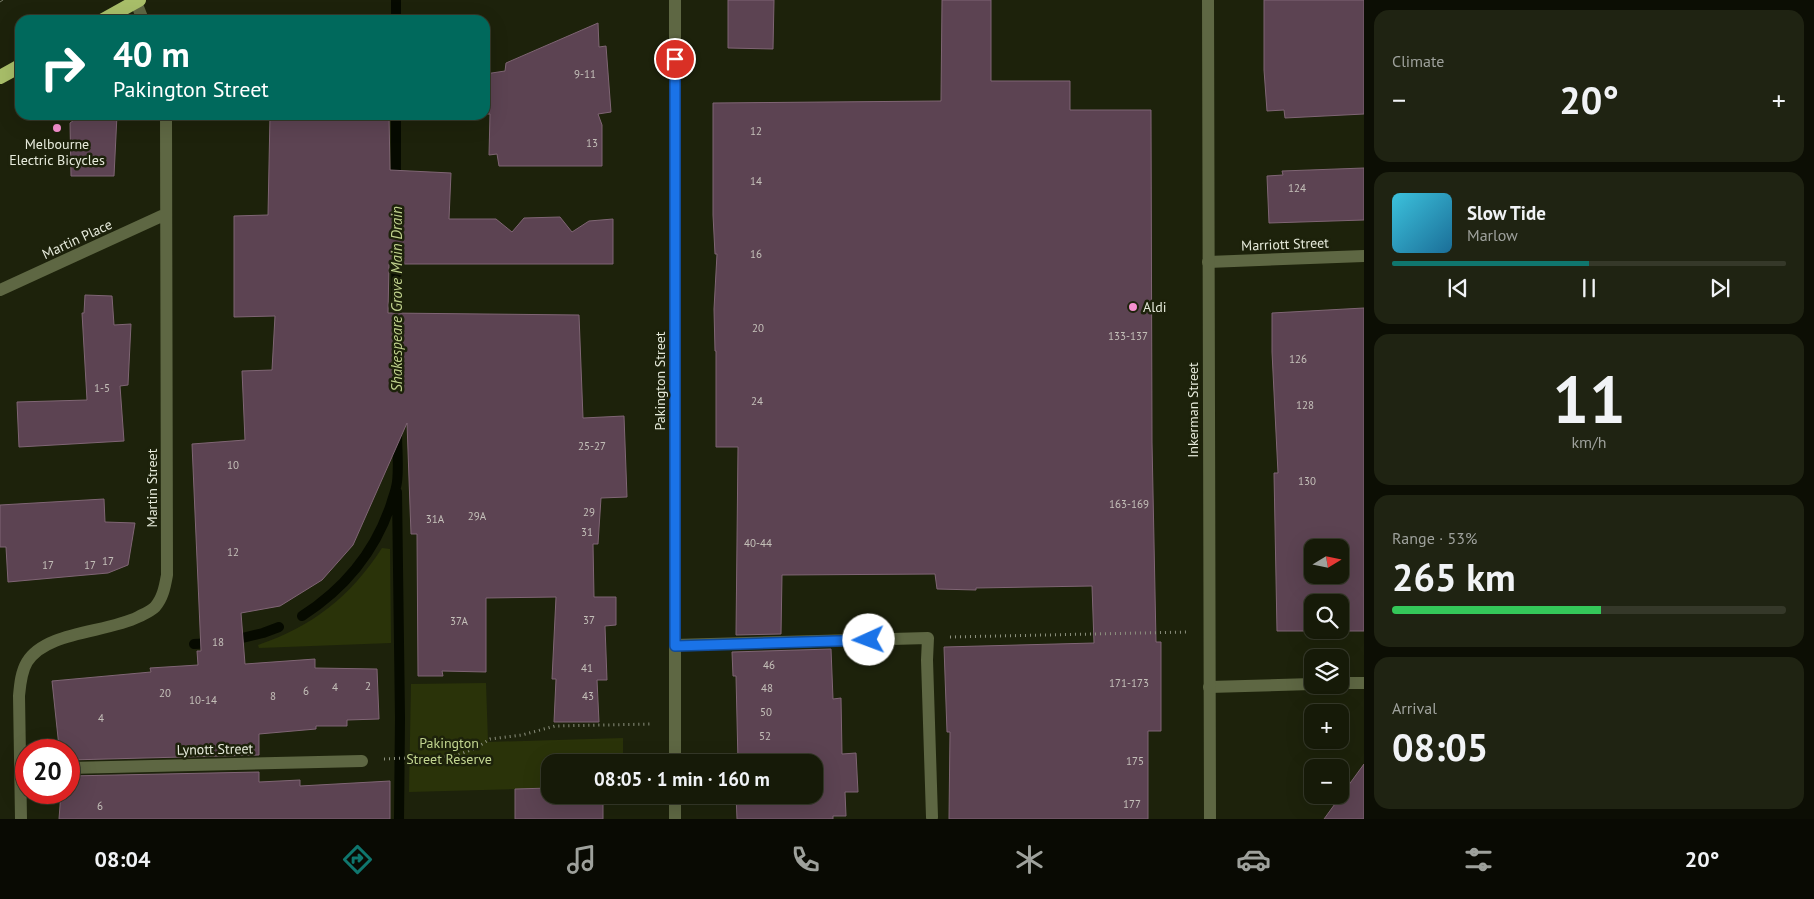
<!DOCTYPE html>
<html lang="en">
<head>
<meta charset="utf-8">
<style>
	:root { --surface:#161a08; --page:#1f2312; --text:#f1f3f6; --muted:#9ea19c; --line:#353829; --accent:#0f766e }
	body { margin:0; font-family:"PT Sans",sans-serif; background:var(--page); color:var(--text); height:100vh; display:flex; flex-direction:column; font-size:19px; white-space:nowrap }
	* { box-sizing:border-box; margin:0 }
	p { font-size:16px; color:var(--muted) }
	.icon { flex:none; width:28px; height:28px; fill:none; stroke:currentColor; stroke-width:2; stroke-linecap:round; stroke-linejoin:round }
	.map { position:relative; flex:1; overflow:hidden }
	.side { display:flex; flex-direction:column; gap:10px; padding:10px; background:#0c0e04; width:450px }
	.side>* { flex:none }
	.banner { position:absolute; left:15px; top:15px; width:475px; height:105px; border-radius:15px; box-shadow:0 5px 20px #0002,0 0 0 1px var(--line); background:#00695c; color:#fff; overflow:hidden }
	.needle { width:32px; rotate:80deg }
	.controls { position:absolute; left:1304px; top:539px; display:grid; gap:10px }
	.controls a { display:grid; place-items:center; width:45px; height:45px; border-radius:10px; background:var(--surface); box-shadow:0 5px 20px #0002,0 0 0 1px var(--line); font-size:25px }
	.speed { position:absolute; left:15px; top:739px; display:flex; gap:10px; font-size:25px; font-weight:700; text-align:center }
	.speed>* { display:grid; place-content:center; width:65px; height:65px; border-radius:50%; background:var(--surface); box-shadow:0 5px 20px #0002,0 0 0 1px var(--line); line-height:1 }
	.speed .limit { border:8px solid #d22; background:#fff; color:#111 }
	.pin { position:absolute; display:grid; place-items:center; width:42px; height:42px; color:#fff; margin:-21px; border:2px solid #fff; border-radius:50%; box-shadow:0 1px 5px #0007 }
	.me { position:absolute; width:55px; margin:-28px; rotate:268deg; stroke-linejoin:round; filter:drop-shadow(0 0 4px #0008) }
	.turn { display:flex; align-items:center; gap:18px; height:105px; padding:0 15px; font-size:22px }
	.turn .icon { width:65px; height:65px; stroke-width:2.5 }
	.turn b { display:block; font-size:35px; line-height:42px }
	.big { font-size:38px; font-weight:600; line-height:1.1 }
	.side .tile { flex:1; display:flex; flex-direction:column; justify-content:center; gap:8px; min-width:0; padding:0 18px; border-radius:15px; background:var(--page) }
	.side .dial { align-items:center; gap:0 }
	.dial b { font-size:65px; line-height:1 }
	.song { display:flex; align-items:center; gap:15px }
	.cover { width:60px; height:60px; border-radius:8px; background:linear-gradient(135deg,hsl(190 70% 55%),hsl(200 70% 35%)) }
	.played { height:5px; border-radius:2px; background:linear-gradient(90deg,var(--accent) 50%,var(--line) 50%) }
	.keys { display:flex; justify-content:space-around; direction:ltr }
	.heat { display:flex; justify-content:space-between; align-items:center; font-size:28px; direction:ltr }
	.charge { height:8px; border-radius:4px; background:linear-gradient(90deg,#34c759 53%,var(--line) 0) }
	.trip { position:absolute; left:541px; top:754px; width:282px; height:50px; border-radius:15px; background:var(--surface); box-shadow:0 5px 20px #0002,0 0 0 1px var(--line); font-weight:600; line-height:50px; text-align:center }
	.tab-bar { display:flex; height:80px; justify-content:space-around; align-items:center; background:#090a03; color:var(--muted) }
	.tab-bar .icon { width:35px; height:35px }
	.tab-bar .on { color:var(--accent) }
	.tab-bar b { font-size:22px; color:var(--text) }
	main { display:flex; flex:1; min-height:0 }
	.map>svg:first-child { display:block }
	.green { fill:#2a3309 }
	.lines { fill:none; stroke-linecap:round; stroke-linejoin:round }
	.stream { stroke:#060a00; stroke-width:10 }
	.building { fill:#5c4352; stroke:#7f6574; fill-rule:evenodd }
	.path { stroke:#8b8f7d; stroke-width:3; stroke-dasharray:1 4; stroke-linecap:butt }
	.service { stroke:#5e6743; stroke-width:12 }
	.minor { stroke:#5e6743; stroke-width:12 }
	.tertiary { stroke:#5e6743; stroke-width:12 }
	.trunk { stroke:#a8be69; stroke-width:14 }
	.tram { stroke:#787c69; stroke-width:1 }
	.route-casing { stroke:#114b97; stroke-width:12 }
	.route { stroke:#1a73e8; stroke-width:9 }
	.poi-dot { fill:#f690d0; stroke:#1d220b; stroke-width:2 }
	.labels { text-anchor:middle; stroke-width:5; stroke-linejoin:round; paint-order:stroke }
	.number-label { font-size:11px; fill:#c4c0b9 }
	.poi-label { font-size:14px; fill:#e6eadb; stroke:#1d220b }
	.street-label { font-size:14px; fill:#e6eadb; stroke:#1d220b }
	.park-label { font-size:14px; fill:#c2d590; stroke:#1d220b }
	.water-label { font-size:15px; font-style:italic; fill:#c0d28d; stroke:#1d220b }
</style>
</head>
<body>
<main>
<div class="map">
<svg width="1364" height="819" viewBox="0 0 1364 819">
	<rect width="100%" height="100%" fill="#1d220b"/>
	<path class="green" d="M382,548L390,549L391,643L259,648L258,645C313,626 350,597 382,548Z
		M486,683L488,742L623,738V762H550V788L409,792L411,684Z"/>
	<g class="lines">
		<path class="stream" d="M396,0V20
			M396,115V183
			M396,252L397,325
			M397,492L400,718L399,819
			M302,616C344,589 375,552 391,504C393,497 396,490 397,482C399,466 397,449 397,432
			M230,641L263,633L279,627
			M194,644L213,643"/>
	</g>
	<path class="building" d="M728,0H774L773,49L728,48Z
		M942,0H991V81H1070V110H1151L1152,442L1156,642H1161V731H1148V819H949L950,732H947L944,647L1094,643L1092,586L976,588V590L937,589L935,574L782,575L781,634L736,635L738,447H716V351H715L714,309L717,254H715L713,215V103L941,101Z
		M1264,0H1364V114L1285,118L1284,110L1267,111L1264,70Z
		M598,23L599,47L606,46L611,112L598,114L602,125V166H499L497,154L489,155L490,114H485V74L505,71L506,63Z
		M81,115H117L114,176H71L70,123Z
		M270,115H389L390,170L451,173L449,219H496L512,232L524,218L560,217L572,232L589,221L613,219V264H389L388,313L579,315L583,418L624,416L627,497L601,498L598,544H593L594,597H616V625L605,626L607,680H597L599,722H554L556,679H552L556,597L486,598V672L442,671L443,676H418L417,534H411L407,423L353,545L322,580L280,606L241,613L245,664L315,659V668L377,669L379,719L347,720V726H316V729L259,734V755L69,760V750H65V746L59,747L52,681L151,672L150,668L198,665L197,651H201L192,444L245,440L242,371L272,370L275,316L234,317V216L268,215Z
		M1364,168V220L1269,223L1267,176L1283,175L1282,171Z
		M85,295L112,296L114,325L131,324L128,385L120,386L124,441L19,447L17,402L87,400L82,313H84Z
		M1364,308V631H1277L1274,473H1278L1272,352V313ZM1312,548H1340V575H1312ZM1312,602H1340V630H1312Z
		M104,499L105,522L135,523L128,565L108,573L8,582L6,547H0V505Z
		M831,649L833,699L841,698L842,754L856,753L858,792H845L846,816H833V819H737L736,795H815V762H738L736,676H733L732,652Z
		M1364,764V819H1324Z
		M259,772V782L300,780V786L390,781V819H59L61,792H69V776Z
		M550,788V795H603V819H515V789Z"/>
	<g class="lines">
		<path class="path" d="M950,637L1188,632
			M384,759L455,756L476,748L490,739L522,735L555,726L652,724"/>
		<path class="service" d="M675,645L928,638L927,660L932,817"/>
		<path class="minor" d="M136,2L143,20
			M1208,262L1364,256
			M0,290L166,214
			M1340,683H1364
			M1209,687L1312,684
			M675,762V0
			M69,768L362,761
			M675,795V819
			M21,819L19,696C20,685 21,672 27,662C46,631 106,633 138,617C144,614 151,611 155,607C163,598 165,586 167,575L166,115"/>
		<path class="tertiary" d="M1208,0L1210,819"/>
		<path class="trunk" d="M103,20L139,0
			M0,77L20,66"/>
		<path class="tram" d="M0,2L3,0"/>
	</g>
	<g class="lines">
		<g class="route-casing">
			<path id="route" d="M675,59V646L869,640"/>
		</g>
		<use href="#route" class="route"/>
	</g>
	<g class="poi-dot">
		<circle cx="57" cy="128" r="5"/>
		<circle cx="1133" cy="307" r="5"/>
	</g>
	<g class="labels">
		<g class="number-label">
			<text x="585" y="78">9-11</text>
			<text x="756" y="135">12</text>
			<text x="592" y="147">13</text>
			<text x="756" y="185">14</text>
			<text x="1297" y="192">124</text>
			<text x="756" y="258">16</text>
			<text x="758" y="332">20</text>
			<text x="1128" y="340">133-137</text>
			<text x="1298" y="363">126</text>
			<text x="102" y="392">1-5</text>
			<text x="757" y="405">24</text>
			<text x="1305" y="409">128</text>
			<text x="592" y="450">25-27</text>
			<text x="233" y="469">10</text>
			<text x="1307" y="485">130</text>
			<text x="1129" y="508">163-169</text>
			<text x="589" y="516">29</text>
			<text x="477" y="520">29A</text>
			<text x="435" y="523">31A</text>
			<text x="587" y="536">31</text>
			<text x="758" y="547">40-44</text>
			<text x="233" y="556">12</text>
			<text x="108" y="565">17</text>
			<text x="48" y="569">17</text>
			<text x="90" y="569">17</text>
			<text x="589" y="624">37</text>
			<text x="459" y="625">37A</text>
			<text x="218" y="646">18</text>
			<text x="769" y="669">46</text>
			<text x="587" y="672">41</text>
			<text x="1129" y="687">171-173</text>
			<text x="368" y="690">2</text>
			<text x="335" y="691">4</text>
			<text x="767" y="692">48</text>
			<text x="306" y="695">6</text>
			<text x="165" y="697">20</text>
			<text x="273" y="700">8</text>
			<text x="588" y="700">43</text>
			<text x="203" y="704">10-14</text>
			<text x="766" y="716">50</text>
			<text x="101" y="722">4</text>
			<text x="765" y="740">52</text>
			<text x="1135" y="765">175</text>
			<text x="1132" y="808">177</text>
			<text x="100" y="810">6</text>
		</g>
		<g class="poi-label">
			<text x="57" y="149">Melbourne<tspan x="57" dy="16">Electric Bicycles</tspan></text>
			<text x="1143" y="312" text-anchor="start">Aldi</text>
		</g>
		<g class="street-label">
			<text transform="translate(77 239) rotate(-25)" y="5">Martin Place</text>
			<text transform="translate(1285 244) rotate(-2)" y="5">Marriott Street</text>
			<text transform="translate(660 381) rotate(-90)" y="5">Pakington Street</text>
			<text transform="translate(1193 410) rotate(-90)" y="5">Inkerman Street</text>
			<text transform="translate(152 488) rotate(-90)" y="5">Martin Street</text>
			<text transform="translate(215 749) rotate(-1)" y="5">Lynott Street</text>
		</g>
		<g class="park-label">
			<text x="449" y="748">Pakington<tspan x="449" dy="16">Street Reserve</tspan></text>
		</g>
		<g class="water-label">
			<text transform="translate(397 299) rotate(-90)" y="5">Shakespeare Grove Main Drain</text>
		</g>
	</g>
</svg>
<div class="controls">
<a><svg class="needle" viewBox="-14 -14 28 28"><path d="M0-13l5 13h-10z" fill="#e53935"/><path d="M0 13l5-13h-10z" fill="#9ea19c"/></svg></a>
<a><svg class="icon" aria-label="search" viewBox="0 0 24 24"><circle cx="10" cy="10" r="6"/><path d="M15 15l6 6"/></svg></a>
<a><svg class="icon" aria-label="layers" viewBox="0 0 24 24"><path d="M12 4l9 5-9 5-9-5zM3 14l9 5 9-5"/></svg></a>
<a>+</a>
<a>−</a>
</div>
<div class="speed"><div class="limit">20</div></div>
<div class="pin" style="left:675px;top:59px;background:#d93025"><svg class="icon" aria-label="arrive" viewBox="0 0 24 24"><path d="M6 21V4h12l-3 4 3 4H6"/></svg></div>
<svg class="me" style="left:869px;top:640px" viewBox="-20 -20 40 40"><circle r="19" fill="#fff"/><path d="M0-13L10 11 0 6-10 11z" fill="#1a73e8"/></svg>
<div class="trip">08:05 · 1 min · 160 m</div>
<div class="banner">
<div class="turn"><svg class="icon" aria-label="right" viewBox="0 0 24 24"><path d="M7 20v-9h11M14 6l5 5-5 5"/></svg><div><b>40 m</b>Pakington Street</div></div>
</div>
</div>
<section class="side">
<div class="tile"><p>Climate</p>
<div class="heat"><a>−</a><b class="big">20°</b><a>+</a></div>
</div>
<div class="tile">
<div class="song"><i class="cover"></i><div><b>Slow Tide</b><p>Marlow</p></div></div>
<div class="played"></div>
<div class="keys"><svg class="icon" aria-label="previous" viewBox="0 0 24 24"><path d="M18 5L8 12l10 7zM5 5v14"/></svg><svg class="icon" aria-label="pause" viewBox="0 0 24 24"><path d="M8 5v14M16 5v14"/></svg><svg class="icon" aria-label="next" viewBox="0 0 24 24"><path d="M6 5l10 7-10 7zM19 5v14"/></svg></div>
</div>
<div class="tile dial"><b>11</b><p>km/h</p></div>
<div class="tile"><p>Range · 53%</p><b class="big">265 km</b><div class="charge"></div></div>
<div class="tile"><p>Arrival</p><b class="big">08:05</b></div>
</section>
</main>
<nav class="tab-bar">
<b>08:04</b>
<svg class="icon on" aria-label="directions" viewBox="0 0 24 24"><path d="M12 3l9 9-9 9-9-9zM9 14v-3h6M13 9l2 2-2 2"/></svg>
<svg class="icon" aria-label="music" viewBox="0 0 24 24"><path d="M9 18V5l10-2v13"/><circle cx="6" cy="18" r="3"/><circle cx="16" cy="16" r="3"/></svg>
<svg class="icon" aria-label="phone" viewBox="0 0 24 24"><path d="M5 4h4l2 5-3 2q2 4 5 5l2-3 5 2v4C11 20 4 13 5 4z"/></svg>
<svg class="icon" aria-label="climate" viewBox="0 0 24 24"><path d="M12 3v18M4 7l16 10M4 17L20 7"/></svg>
<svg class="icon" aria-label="car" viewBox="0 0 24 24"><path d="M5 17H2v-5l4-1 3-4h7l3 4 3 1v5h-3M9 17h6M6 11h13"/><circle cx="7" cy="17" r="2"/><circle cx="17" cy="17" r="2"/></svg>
<svg class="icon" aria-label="filters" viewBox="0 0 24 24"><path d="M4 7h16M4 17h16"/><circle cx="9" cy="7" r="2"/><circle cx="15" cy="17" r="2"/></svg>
<b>20°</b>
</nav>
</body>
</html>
